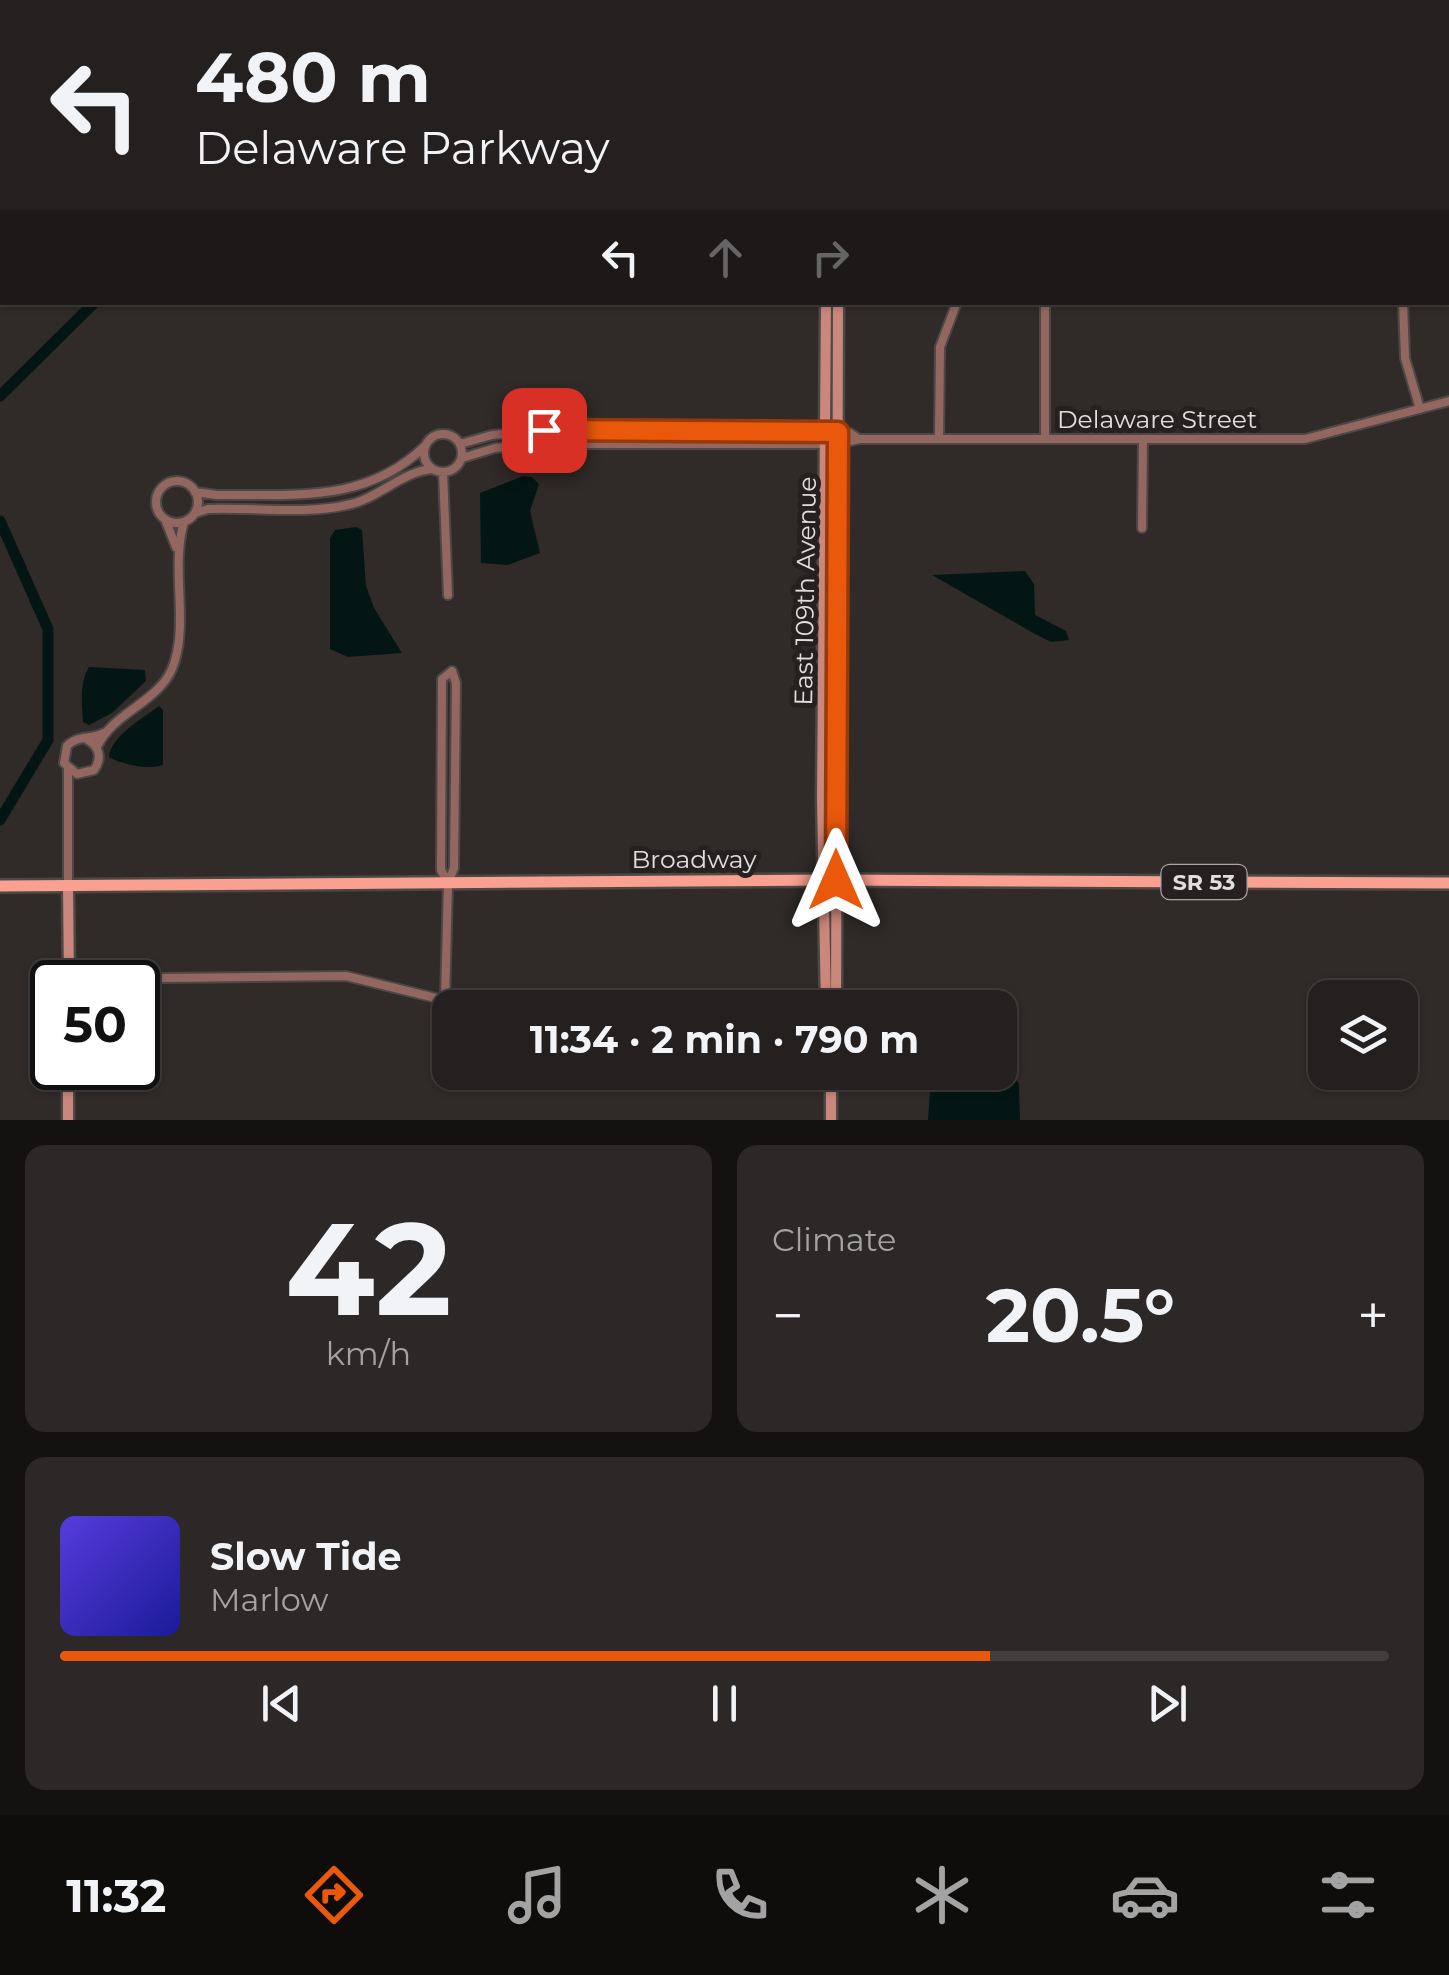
<!DOCTYPE html>
<html lang="en">
<head>
<meta charset="utf-8">
<style>
	:root { --surface:#24201f; --page:#2c2828; --text:#f1f3f6; --muted:#a3a3a4; --line:#413e3d; --accent:#ea580c }
	body { margin:0; font-family:Montserrat,sans-serif; background:var(--page); color:var(--text); height:100vh; display:flex; flex-direction:column; font-size:38px; white-space:nowrap }
	* { box-sizing:border-box; margin:0 }
	p { font-size:32px; color:var(--muted) }
	.icon { flex:none; width:55px; height:55px; fill:none; stroke:currentColor; stroke-width:2; stroke-linecap:round; stroke-linejoin:round }
	.map { position:relative; height:1120px; overflow:hidden }
	.drawer { display:flex; flex-direction:column; gap:25px; padding:25px; background:#141211; flex:1 }
	.drawer>* { flex:none }
	.hud { position:absolute; left:0px; top:0px; width:1450px; height:305px; box-shadow:0 2px 8px #0004,0 0 0 2px var(--line); background:#24201f; color:var(--text); overflow:hidden }
	.controls { position:absolute; left:1308px; top:980px; display:grid; gap:20px }
	.controls a { display:grid; place-items:center; width:110px; height:110px; border-radius:20px; background:var(--surface); box-shadow:0 2px 8px #0004,0 0 0 2px var(--line); font-size:50px }
	.speed { position:absolute; left:30px; top:960px; display:flex; gap:20px; font-size:50px; font-weight:700; text-align:center }
	.speed>* { display:grid; place-content:center; width:130px; height:130px; border-radius:50%; background:var(--surface); box-shadow:0 2px 8px #0004,0 0 0 2px var(--line); line-height:1 }
	.speed .limit { border:5px solid #111; border-radius:15px; background:#fff; color:#111 }
	.pin { position:absolute; display:grid; place-items:center; width:85px; height:85px; color:#fff; margin:-42px; border-radius:20px; box-shadow:0 5px 15px #0006 }
	.me { position:absolute; width:110px; margin:-55px; rotate:0deg; stroke-linejoin:round; filter:drop-shadow(0 0 8px #0008) }
	.turn { display:flex; align-items:center; gap:35px; height:210px; padding:0 30px; font-size:45px }
	.turn .icon { width:130px; height:130px; stroke-width:2.5 }
	.turn b { display:block; font-size:70px; line-height:85px }
	.lanes { display:flex; align-items:center; height:95px; padding:0 30px; background:#0003; justify-content:center; gap:50px; direction:ltr }
	.lanes .off { opacity:.35 }
	.big { font-size:75px; font-weight:700; line-height:1.1 }
	.drawer .tile { flex:1; display:flex; flex-direction:column; justify-content:center; gap:15px; min-width:0; padding:0 35px; border-radius:20px; background:var(--page) }
	.drawer .dial { align-items:center; gap:0 }
	.dial b { font-size:130px; line-height:1 }
	.song { display:flex; align-items:center; gap:30px }
	.cover { width:120px; height:120px; border-radius:15px; background:linear-gradient(135deg,hsl(250 70% 55%),hsl(240 70% 35%)) }
	.played { height:10px; border-radius:5px; background:linear-gradient(90deg,var(--accent) 70%,var(--line) 70%) }
	.keys { display:flex; justify-content:space-around; direction:ltr }
	.heat { display:flex; justify-content:space-between; align-items:center; font-size:55px; direction:ltr }
	.drawer .tiles { flex:1; display:grid; gap:25px; grid-template-columns:1fr 1fr }
	.tile:last-child { grid-column:span 2 }
	.trip { position:absolute; left:432px; top:990px; width:585px; height:100px; border-radius:20px; background:var(--surface); box-shadow:0 2px 8px #0004,0 0 0 2px var(--line); font-weight:700; line-height:100px; text-align:center }
	.tabs { display:flex; height:160px; justify-content:space-around; align-items:center; background:#0e0d0c; color:var(--muted) }
	.tabs .icon { width:70px; height:70px }
	.tabs .current { color:var(--accent) }
	.tabs b { font-size:45px; color:var(--text) }
	.map>svg:first-child { display:block }
	.water { fill:#041613 }
	.lines { fill:none; stroke-linecap:round; stroke-linejoin:round }
	.river { stroke:#041613; stroke-width:11 }
	.street-casing { stroke:#4c4846; stroke-width:12 }
	.secondary-casing { stroke:#4c4846; stroke-width:15 }
	.primary-casing { stroke:#4c4846; stroke-width:16 }
	.street { stroke:#936760; stroke-width:8 }
	.secondary { stroke:#cc877c; stroke-width:10 }
	.primary { stroke:#f9a091; stroke-width:11 }
	.route-casing { stroke:#983908; stroke-width:25 }
	.route { stroke:#ea580c; stroke-width:18 }
	.labels { text-anchor:middle; stroke-width:10; stroke-linejoin:round; paint-order:stroke }
	.shield { fill:#262120; stroke:#aaa5a4; stroke-width:2.5 }
	.shield-label { font-size:22px; font-weight:bold; fill:#e2dedd }
	.street-label { font-size:25px; fill:#e2dedd; stroke:#262120 }
</style>
</head>
<body>
<div class="map">
<svg width="1449" height="1120" viewBox="0 0 1449 1120">
	<rect width="100%" height="100%" fill="#302b29"/>
	<path class="water" d="M523,476L532,477L539,484L530,511L540,553L508,565L481,563L480,493Z
		M356,527L362,530L366,586L374,608L402,653L348,657L330,649V538L335,530Z
		M1025,571L1034,584L1035,615L1066,631L1069,640L1051,642L1035,634L932,575Z
		M89,667L145,670L146,681L112,713L89,725L83,722C82,704 79,683 89,667Z
		M159,706L163,710V765C148,770 123,765 109,757C111,736 142,719 159,706Z
		M931,1076H1014L1019,1084L1020,1120H928Z"/>
	<g class="lines">
		<path class="river" d="M280,2L281,0
			M0,396L95,302
			M0,521L48,629V740L0,820"/>
		<g class="street-casing">
			<path id="street" d="M1403,302L1405,358L1420,409
				M424 453a19 19 0 1 1 38 0a19 19 0 1 1-38 0Z
				M939,439L940,347L957,302
				M1045,439V302
				M460,444L492,435L544,430L838,432L850,433L859,439
				M462,458L495,448L541,444H838L859,439H1305L1449,401
				M443,472L448,595
				M156 502a21 21 0 1 1 42 0a21 21 0 1 1-42 0Z
				M195,492L217,495C294,494 365,504 425,446
				M195,513L208,509C253,507 303,515 347,505C378,499 401,472 432,469
				M165,519L176,547
				M1142,528L1143,439
				M88,740C100,747 102,759 94,770L77,774L64,763L67,746C77,735 91,740 104,733
				M97,747C112,713 157,703 172,669C190,626 170,569 184,522
				M68,770V885
				M448,883L441,870L442,679L452,671
				M69,979L346,976L456,1003L660,1002
				M445,1001L448,883L454,868L456,683L452,671"/>
		</g>
		<g class="secondary-casing">
			<path id="secondary" d="M837,0V2
				M825,2V0
				M826,302L822,799L826,1008
				M68,885L69,982
				M836,1008L838,302
				M68,1120V1068
				M831,1120V1072"/>
		</g>
		<g class="primary-casing">
			<path id="primary" d="M0,886L829,880L1449,883"/>
		</g>
		<use href="#street" class="street"/>
		<use href="#secondary" class="secondary"/>
		<use href="#primary" class="primary"/>
	</g>
	<g class="lines">
		<g class="route-casing">
			<path id="route" d="M544,430L838,432L836,880"/>
		</g>
		<use href="#route" class="route"/>
	</g>
	<g class="labels">
		<rect class="shield" x="1161.5" y="865" width="85" height="34" rx="8"/>
		<g class="shield-label">
			<text x="1204" y="890">SR 53</text>
		</g>
		<g class="street-label">
			<text x="1157" y="428">Delaware Street</text>
			<text transform="translate(805 591) rotate(-89)" y="9">East 109th Avenue</text>
			<text x="694" y="868">Broadway</text>
		</g>
	</g>
</svg>
<div class="controls">
<a><svg class="icon" aria-label="layers" viewBox="0 0 24 24"><path d="M12 4l9 5-9 5-9-5zM3 14l9 5 9-5"/></svg></a>
</div>
<div class="speed"><div class="limit">50</div></div>
<div class="pin" style="left:544px;top:430px;background:#d93025"><svg class="icon" aria-label="arrive" viewBox="0 0 24 24"><path d="M6 21V4h12l-3 4 3 4H6"/></svg></div>
<svg class="me" style="left:836px;top:880px" viewBox="-20 -20 40 40"><path d="M0-17L14 15 0 8-14 15z" fill="#ea580c" stroke="#fff" stroke-width="4"/></svg>
<div class="trip">11:34 · 2 min · 790 m</div>
<div class="hud">
<div class="turn"><svg class="icon" aria-label="left" viewBox="0 0 24 24"><path d="M17 20v-9H6M10 6l-5 5 5 5"/></svg><div><b>480 m</b>Delaware Parkway</div></div>
<div class="lanes"><svg class="icon" aria-label="left" viewBox="0 0 24 24"><path d="M17 20v-9H6M10 6l-5 5 5 5"/></svg><svg class="icon off" aria-label="ahead" viewBox="0 0 24 24"><path d="M12 20V5M6 11l6-6 6 6"/></svg><svg class="icon off" aria-label="right" viewBox="0 0 24 24"><path d="M7 20v-9h11M14 6l5 5-5 5"/></svg></div>
</div>
</div>
<section class="drawer">
<div class="tiles">
<div class="tile dial"><b>42</b><p>km/h</p></div>
<div class="tile"><p>Climate</p>
<div class="heat"><a>−</a><b class="big">20.5°</b><a>+</a></div>
</div>
<div class="tile">
<div class="song"><i class="cover"></i><div><b>Slow Tide</b><p>Marlow</p></div></div>
<div class="played"></div>
<div class="keys"><svg class="icon" aria-label="previous" viewBox="0 0 24 24"><path d="M18 5L8 12l10 7zM5 5v14"/></svg><svg class="icon" aria-label="pause" viewBox="0 0 24 24"><path d="M8 5v14M16 5v14"/></svg><svg class="icon" aria-label="next" viewBox="0 0 24 24"><path d="M6 5l10 7-10 7zM19 5v14"/></svg></div>
</div>
</div>
</section>
<nav class="tabs">
<b>11:32</b>
<svg class="icon current" aria-label="directions" viewBox="0 0 24 24"><path d="M12 3l9 9-9 9-9-9zM9 14v-3h6M13 9l2 2-2 2"/></svg>
<svg class="icon" aria-label="music" viewBox="0 0 24 24"><path d="M9 18V5l10-2v13"/><circle cx="6" cy="18" r="3"/><circle cx="16" cy="16" r="3"/></svg>
<svg class="icon" aria-label="phone" viewBox="0 0 24 24"><path d="M5 4h4l2 5-3 2q2 4 5 5l2-3 5 2v4C11 20 4 13 5 4z"/></svg>
<svg class="icon" aria-label="climate" viewBox="0 0 24 24"><path d="M12 3v18M4 7l16 10M4 17L20 7"/></svg>
<svg class="icon" aria-label="car" viewBox="0 0 24 24"><path d="M5 17H2v-5l4-1 3-4h7l3 4 3 1v5h-3M9 17h6M6 11h13"/><circle cx="7" cy="17" r="2"/><circle cx="17" cy="17" r="2"/></svg>
<svg class="icon" aria-label="filters" viewBox="0 0 24 24"><path d="M4 7h16M4 17h16"/><circle cx="9" cy="7" r="2"/><circle cx="15" cy="17" r="2"/></svg>
</nav>
</body>
</html>
